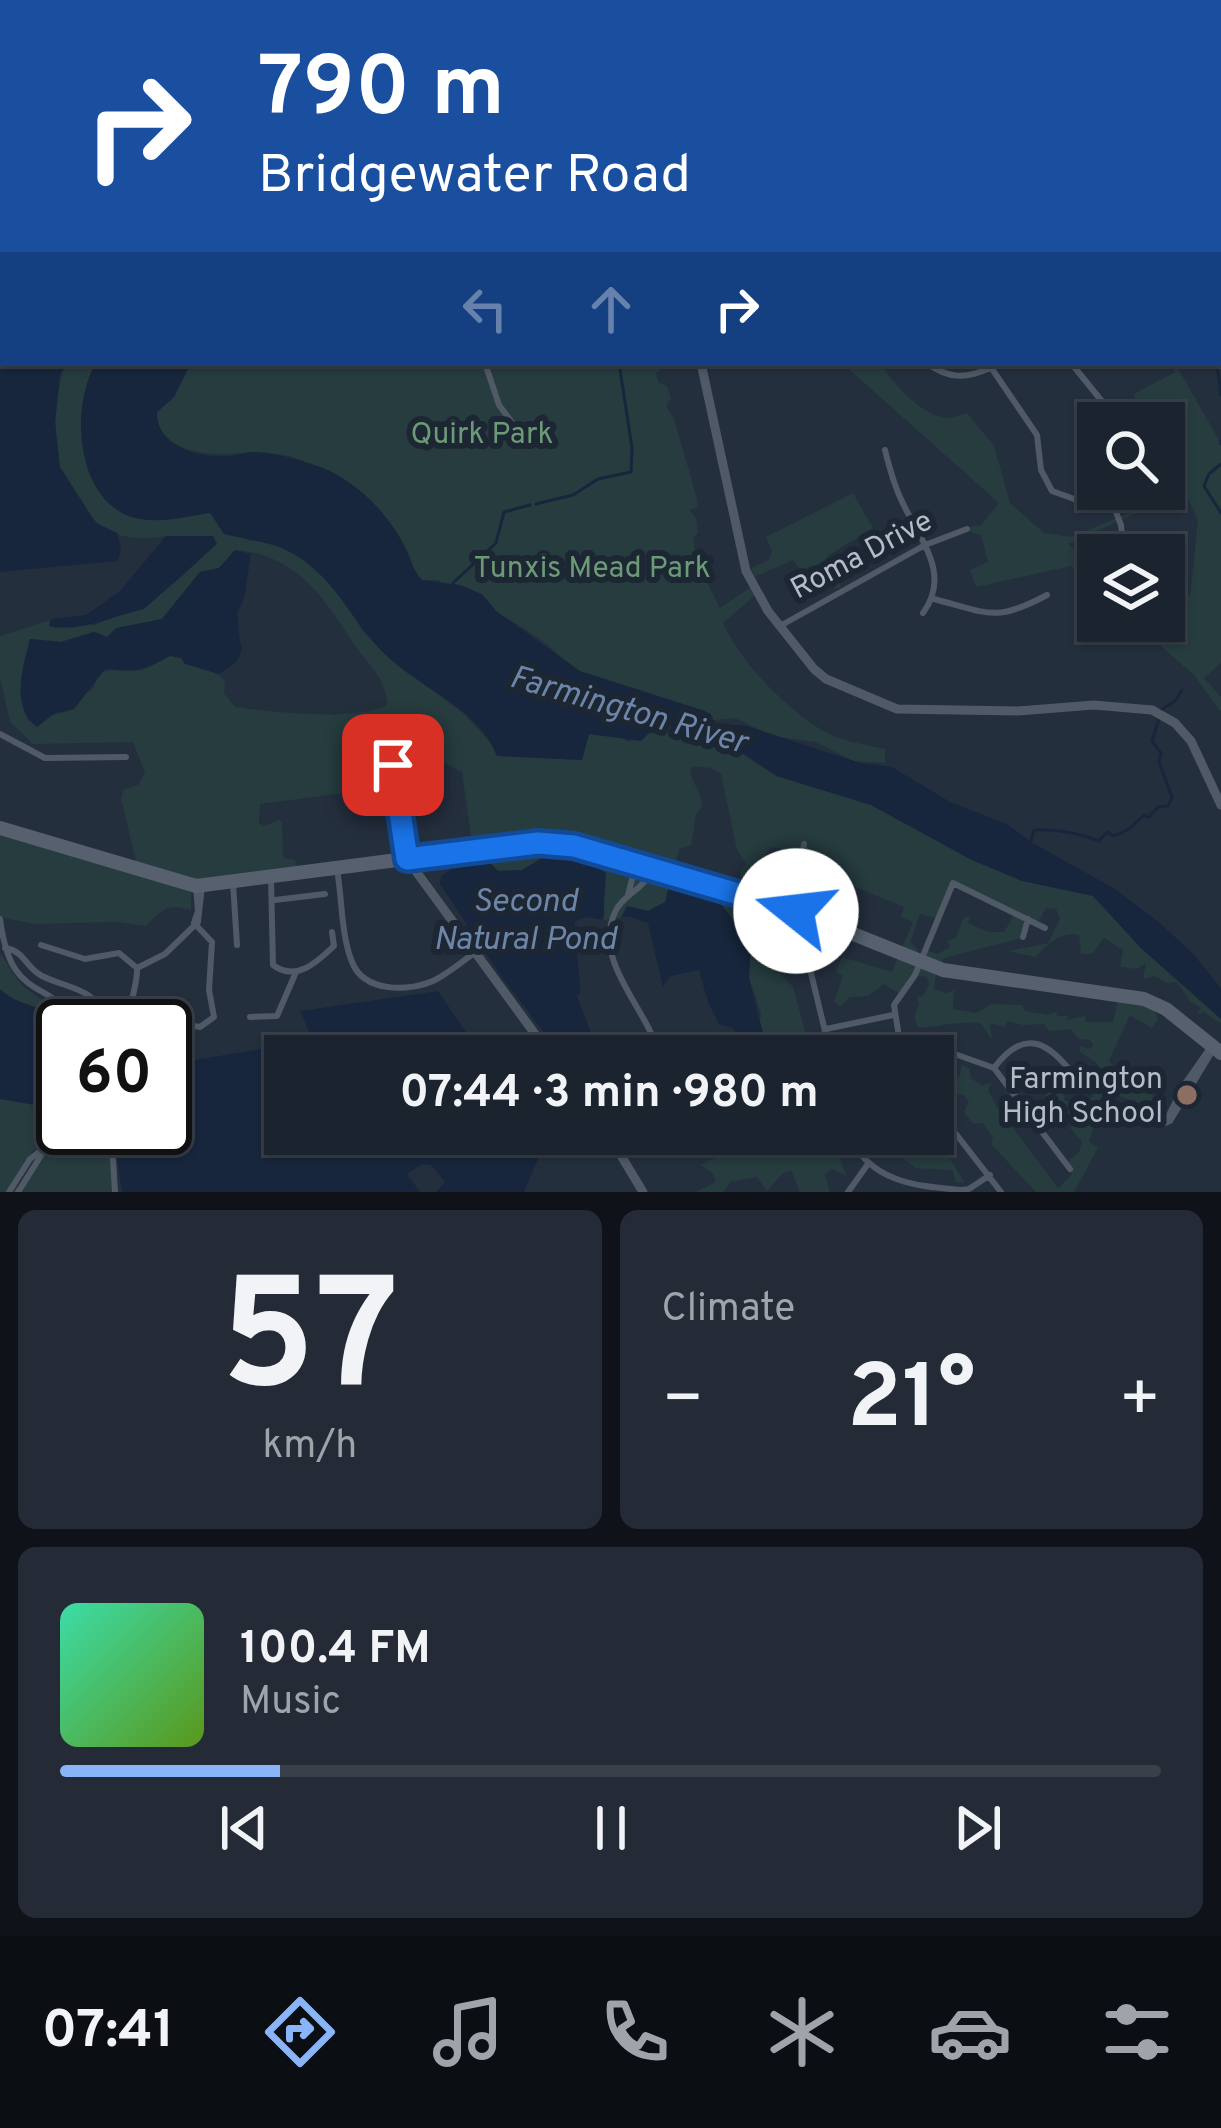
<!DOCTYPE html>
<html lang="en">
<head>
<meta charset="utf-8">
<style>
	:root { --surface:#1b232e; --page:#242b36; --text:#f1f3f6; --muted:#a0a4aa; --line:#39404a; --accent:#8ab4f8 }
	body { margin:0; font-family:Overpass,sans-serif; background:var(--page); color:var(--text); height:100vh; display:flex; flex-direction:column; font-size:45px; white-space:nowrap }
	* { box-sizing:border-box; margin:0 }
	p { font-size:39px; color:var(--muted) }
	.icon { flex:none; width:66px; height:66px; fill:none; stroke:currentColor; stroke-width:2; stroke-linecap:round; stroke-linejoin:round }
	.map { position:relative; height:1192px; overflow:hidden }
	.side { display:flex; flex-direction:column; gap:18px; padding:18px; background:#0f1319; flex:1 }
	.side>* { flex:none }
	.hud { position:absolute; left:0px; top:0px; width:1221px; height:366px; box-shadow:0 3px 9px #0004,0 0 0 3px var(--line); background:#1a4fa0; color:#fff; overflow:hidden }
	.tools { position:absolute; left:1077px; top:402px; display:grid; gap:24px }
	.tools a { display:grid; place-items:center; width:108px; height:108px; border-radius:0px; background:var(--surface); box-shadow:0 3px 9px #0004,0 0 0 3px var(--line); font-size:60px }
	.speed { position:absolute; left:36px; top:999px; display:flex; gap:24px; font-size:60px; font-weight:700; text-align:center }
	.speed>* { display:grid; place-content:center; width:156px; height:156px; border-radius:50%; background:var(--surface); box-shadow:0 3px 9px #0004,0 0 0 3px var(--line); line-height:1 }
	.speed .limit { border:6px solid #111; border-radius:18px; background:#fff; color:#111 }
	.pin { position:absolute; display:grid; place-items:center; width:102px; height:102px; color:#fff; margin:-51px; border-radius:24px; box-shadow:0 6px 18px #0006 }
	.me { position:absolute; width:132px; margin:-66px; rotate:286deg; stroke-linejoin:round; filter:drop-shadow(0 0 9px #0008) }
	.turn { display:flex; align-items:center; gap:42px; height:252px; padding:0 60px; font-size:54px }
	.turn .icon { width:156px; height:156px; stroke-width:2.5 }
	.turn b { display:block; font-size:84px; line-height:102px }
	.lanes { display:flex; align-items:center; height:114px; padding:0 60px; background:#0003; justify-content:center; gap:60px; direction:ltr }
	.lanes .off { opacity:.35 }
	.big { font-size:90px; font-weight:700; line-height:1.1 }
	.side .card { flex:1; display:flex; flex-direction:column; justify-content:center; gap:18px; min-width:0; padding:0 42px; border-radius:18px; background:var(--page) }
	.side .dial { align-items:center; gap:0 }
	.dial b { font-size:156px; line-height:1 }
	.song { display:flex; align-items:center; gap:36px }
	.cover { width:144px; height:144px; border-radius:18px; background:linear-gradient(135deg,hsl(160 70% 55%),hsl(90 70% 35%)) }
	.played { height:12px; border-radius:6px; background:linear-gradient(90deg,var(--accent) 20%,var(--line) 20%) }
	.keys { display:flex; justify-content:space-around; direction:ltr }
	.heat { display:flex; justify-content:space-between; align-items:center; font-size:66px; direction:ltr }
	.side .tiles { flex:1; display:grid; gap:18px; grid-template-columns:1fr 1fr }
	.card:last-child { grid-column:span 2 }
	.trip { position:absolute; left:264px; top:1035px; width:690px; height:120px; border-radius:0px; background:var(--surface); box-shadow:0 3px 9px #0004,0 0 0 3px var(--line); font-weight:700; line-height:120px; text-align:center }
	.tabs { display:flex; height:192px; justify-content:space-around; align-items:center; background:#0b0e12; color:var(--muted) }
	.tabs .icon { width:84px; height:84px }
	.tabs .current { color:var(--accent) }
	.tabs b { font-size:54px; color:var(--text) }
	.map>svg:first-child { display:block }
	.green { fill:#263c3f; fill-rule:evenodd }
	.water { fill:#17263c }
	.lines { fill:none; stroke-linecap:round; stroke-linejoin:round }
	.stream { stroke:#17263c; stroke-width:3 }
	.minor { stroke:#505966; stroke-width:6 }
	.tertiary { stroke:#505966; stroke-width:9 }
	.primary { stroke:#56606e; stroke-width:14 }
	.route-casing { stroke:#114b97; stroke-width:30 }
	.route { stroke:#1a73e8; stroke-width:21 }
	.education-dot { fill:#8d6e63; stroke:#1d2633; stroke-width:4.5 }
	.labels { text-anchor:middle; stroke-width:12; stroke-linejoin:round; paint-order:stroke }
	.park-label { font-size:30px; fill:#6b9a76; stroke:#1d2633 }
	.street-label { font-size:30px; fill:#b4bcc9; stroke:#1d2633 }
	.poi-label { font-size:30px; fill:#b4bcc9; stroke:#1d2633; text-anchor:end }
	.water-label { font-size:33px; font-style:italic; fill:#6d86a8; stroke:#1d2633 }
</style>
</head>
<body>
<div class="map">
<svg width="1221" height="1192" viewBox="0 0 1221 1192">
	<rect width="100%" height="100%" fill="#242f3e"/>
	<path class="green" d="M67,363H96C76,396 82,436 89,472L211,513L250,541L274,542L303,560L337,589L362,630L391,660L463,713L493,745L497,756L582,760L589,734L618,735L628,742L669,724L720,742L734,741L736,750L776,776L871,805L972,860L1022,880L1093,896L1141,948L1221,1019V1024L1204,1012L1197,1015L1201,1008L1190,1001L1177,982L1167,983L1154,976L1143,979L1146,963L1137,969L1120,967L1123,950L1104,938L1092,954H1081L1079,935C1061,931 1046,945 1036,957L1008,951L1048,943L1060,919L1056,909L1046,908L1037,924L1028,920L1022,938L944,958L937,968L934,989L946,993L954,990L953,1009L976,1013L992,1004L1022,1005L1025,1011L1048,1015L1055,1012L1058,1016H1068L1067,1020L1085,1016V1022H1113L1118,999L1153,1006L1158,1020L1152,1028L1130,1015L1109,1061L1120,1074L1160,1100L1165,1106L1161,1114L1111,1092L1101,1099L1089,1142L1098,1148L1074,1192H1036L991,1144L993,1137L983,1123L973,1124L964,1112L969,1102L963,1094L950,1096L955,1089L951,1083L938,1086L933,1082V1070L959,1077L962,1065L969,1068L971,1078L982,1086L992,1082L988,1091L996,1105L1058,1188L1072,1174L1068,1161L1079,1152L1082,1142L1070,1128L1075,1125C1066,1111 1054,1109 1045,1096L1047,1089L1041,1081L1030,1083L1026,1079L1034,1068L1065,1088L1064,1100L1072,1103L1093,1097L1094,1080L1103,1074L1096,1062L1080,1052L1079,1046L1090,1049L1093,1045L1090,1040L1079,1039L1070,1029L1049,1031L1044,1024L1023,1025L1007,1021L1005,1027L990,1023L992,1040L981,1024C961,1019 940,1028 918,1027L914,1016L919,1004L917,997L923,996L929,985L927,977L916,975L900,994L884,984L868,996L850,997L840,1007L834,1001L843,976L836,972L842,957L892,972L899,954L920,963L925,950L938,954L951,946L947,942L956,937L964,917H970L968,923L988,932H1004L1015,913L953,883L938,919L920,914L910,942L918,950L916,954L901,950L913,922L901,917L904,907L855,887H849L840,906L821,902L834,877L828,862L772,847C755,864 768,870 776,884L770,886L766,899L796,911L798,920L768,916L780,942L792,939L798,943L777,955L780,974L793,987L809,1045L800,1050L805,1056H742L740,1042H755L761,1013L749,978L750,939C735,930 735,921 725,909C712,893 688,892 669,887L665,902L648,911L627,907L621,918L603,920L605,912L550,854L522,870L498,871L488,861L459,864L439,855L419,857L418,846L422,842L471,836L462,772L393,736L385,738L382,754L362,760L361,775L344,793L260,804L259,823L264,826L279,820L282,823L283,858L295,860L297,874L191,887V910C167,903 162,910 146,926L116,922L35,924L0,917V828L138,870L121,798L124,789L138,785L145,772L133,742L33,744L10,722L0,678V636L48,621L55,628L87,623L94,626C107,618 117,616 131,613C143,610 189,572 200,559L166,536C147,540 117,539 102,527C88,517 66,480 59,465C52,448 56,379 67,363ZM236,550C294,555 323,595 351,640C365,662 387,677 387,705C351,722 275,712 235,707L224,693L225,681C213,666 190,671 181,658L170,655C157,663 149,670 133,671C113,672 100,662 94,688L79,697L69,711L28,721L20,692L30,639L61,642L94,632L107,637L162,619L200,572L219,568ZM694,766L711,768L721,774L737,850L746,864L740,871L744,893L673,873L679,849L691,845L696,815L702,807C702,792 692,784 690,770Z
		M191,363L663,365L656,374L658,382L667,386L671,399L666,406L674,419L696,495L698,507L689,510L696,518L698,533L693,538L698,564L720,608L757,583L761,590L723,623C741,663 783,705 820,729C839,741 864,744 885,749V763L854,761L816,742L772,736L736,718L714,720L694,708L580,674L548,645L517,624L438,580H422C412,570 412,559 405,547C398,536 319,469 305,462C255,438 196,476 157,427V412L174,397Z
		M842,363H881C892,383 922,416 947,418C954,418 960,415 967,413L994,446L1010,503L1044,533L1071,537L1149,505L1145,489H1164V423H1141L1134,394L1175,372L1171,363H1175L1221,444V663L1204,678L1221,697V712L1194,675L1132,621H1153L1162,628L1189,601L1169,585L1178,586L1190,596L1198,520L1182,487L1152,506L1068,544L1098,572V590L1071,566L976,587L970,570L988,562L981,535L970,532V527L981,525L999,503Z
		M853,493L873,528L826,557L841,587L836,589L818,564L800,570L793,560L754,577L751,568L769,560L772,551L766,537Z
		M0,953C9,965 15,981 29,991C46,1004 65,1008 77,1026H63V1128L32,1152L14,1178L19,1191L47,1152L73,1128H109L113,1192H0Z
		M745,1134H826L830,1154L839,1158L847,1176L832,1169L825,1174L830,1192H800L791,1170L782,1174L767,1191L757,1177L731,1182L723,1192H696L716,1182L713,1174L701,1165L733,1149Z
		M896,1134L916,1140L925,1135L934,1137L936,1146L945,1151L965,1183L956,1182L952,1170L916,1168L898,1155Z"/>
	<path class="water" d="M0,263H3V363H67L60,374L55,422L60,467L96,523L117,533L121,549L118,561L0,572Z
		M96,363H191L174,397L157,412C156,445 196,458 226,456C235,456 244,452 254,452C271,452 292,458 309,463C350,475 386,509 405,547C411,559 412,570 422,580L460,585L482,594L496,611L580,671L705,711L716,723L747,726L860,763L892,767L950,802L1007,824L1033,843L1115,889L1160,923L1194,955L1221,988V1019L1141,948L1093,896L1022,881L972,860L871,805L777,776L732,746L668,724L650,732L641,741L589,734L582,760L497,756C479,709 422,689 388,657C353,625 342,588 302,559C277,542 253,541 224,534L210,513C184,517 152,526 126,515C75,492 71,405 96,363Z
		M166,536H213L217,544L144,609C115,615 82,633 49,626L51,619L86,615L120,591Z
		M235,550L251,554L244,599L237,613C239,625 238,636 242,649L236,662L219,674L185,664L181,658L170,656C141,671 138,672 105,669L74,709L55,713L37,727C10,708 23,666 30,639L61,642L94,632L107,637L116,628L162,619L200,572L219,568Z
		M550,853L587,861L606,873L603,920L587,917L575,921C574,943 580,969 580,993L577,996L598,1052L595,1056H562L501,976L440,884L441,876L459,864L488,861L498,871L522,870Z
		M669,886C688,891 712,893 725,909C736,922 735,930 751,939L749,978L764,1037L748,1044L740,1042L734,1029L719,1024L708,1002L699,970L670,976L663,987L648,923L627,916L621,918L627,906L648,911L665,902Z
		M0,989C19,1008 47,1004 66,1026H63V1063L57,1072L62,1097L52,1108L0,1099Z
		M438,991L482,1056H285V1134H539L542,1149L524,1192H436L445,1182L431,1165L422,1164L407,1174L420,1192H122L117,1158L122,1147L159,1145V1136L133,1128H165V1065L260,1049L270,1041L301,1051L313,1041L300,1011Z"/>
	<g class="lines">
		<path class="stream" d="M1000,3L1001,0
			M1220,362L1221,361
			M1217,364L1221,395
			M1221,441V444
			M1221,464L1209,474L1204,486L1221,513
			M536,504L573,495L598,479L631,472L632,448L619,363
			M453,583L496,543L504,512L530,505
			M1161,710L1175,701L1182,690
			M1031,840L1034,830C1058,829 1079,833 1099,841L1107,832L1113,836C1129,832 1133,825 1144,815L1149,817L1158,807L1168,806L1172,797L1159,762L1161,753L1152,741L1159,719"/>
		<path class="minor" d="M352,0L353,3
			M547,0V3
			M1136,0V3
			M1148,0L1149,3
			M937,3L954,0
			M1109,3L1110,0
			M1193,3V0
			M1218,59L1221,62
			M1218,148L1221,155
			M1218,250H1221
			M1218,312L1221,311
			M485,363L499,405L519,432
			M927,363C948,379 966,379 990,368
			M988,363L1037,435L1041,470L1052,491L1077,500L1107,490
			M1071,363L1105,405L1110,423
			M885,450C889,466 893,482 900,497C917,537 953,572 923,613
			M1107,489L1121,525L1124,555
			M1164,582L1166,581
			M934,599C988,613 995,623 1047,595
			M780,626L925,545L967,529
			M0,734L45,758L126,757
			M393,765L408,855
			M401,828L405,856
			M804,844L796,911L831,1056
			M337,869C342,897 341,935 352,962C364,993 410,992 435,980C449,973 462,962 474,953
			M651,869C644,891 624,893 615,912C592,963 648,1008 659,1055
			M271,878L273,965C296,982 316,963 334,946L332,932
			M233,883L237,945
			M628,895L636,864
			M275,900L325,894
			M0,919C11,1003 44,975 82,1026
			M194,923L198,911L196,886
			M1023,937L1028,919
			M41,945L85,959L119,953L137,968
			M5,948C25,951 25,967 42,976C70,990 101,987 104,1026
			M250,1017L277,1016L296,972
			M132,1026C126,1004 138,989 137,968L165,954L198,922L202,886
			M165,1028L182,1024L200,1027L214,1017L209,990L212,942L194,923
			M826,1029L893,1015
			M900,1048L952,1053L994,1068L1070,1169
			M656,1056L693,1047
			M902,1056L894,1005L915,975L953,883L1045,928
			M994,1068C1025,1026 1050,1043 1075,1077
			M933,1114L956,1134L1001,1192
			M1165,1123L1184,1085L1210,1048
			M1165,1123L1170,1121L1213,1050
			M111,1128L115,1192
			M848,1134C870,1182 914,1186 961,1190L969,1189L990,1175
			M9,1192L30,1159L69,1128
			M18,1192L42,1154
			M848,1192L868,1164"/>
		<path class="tertiary" d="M425,0L432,3
			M607,0L608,3
			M1218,213L1221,214
			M701,363L746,571L768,611L814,669L826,679L897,709L1018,711L1094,705L1152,710L1175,723L1191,741L1221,805
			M407,859L551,1056
			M608,1134L643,1192"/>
		<path class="primary" d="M0,828L196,886L513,845L574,846L796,911L943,970L1144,999L1166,1009L1221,1053"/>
	</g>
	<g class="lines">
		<g class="route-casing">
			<path id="route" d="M393,765L407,859L538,843L574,846L796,911"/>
		</g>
		<use href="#route" class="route"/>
	</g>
	<circle class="education-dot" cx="1187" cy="1095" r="12"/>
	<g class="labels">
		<g class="park-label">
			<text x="482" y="443">Quirk Park</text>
			<text x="592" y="577">Tunxis Mead Park</text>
		</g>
		<g class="street-label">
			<text transform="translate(861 554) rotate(-28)" y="10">Roma Drive</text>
		</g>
		<g class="poi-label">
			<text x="1163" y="1088">Farmington<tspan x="1163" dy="34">High School</tspan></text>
		</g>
		<g class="water-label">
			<text transform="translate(629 708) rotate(16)" y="12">Farmington River</text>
			<text x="525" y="911">Second<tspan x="525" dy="38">Natural Pond</tspan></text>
		</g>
	</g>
</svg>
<div class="tools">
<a><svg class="icon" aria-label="search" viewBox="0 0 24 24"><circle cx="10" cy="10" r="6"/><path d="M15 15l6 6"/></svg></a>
<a><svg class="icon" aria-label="layers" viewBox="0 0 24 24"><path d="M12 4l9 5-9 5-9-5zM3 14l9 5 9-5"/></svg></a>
</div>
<div class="speed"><div class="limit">60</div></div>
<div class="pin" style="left:393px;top:765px;background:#d93025"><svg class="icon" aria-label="arrive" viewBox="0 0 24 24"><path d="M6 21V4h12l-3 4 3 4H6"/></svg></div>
<svg class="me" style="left:796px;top:911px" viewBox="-20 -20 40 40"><circle r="19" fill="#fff"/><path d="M0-13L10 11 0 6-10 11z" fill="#1a73e8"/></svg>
<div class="trip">07:44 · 3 min · 980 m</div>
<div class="hud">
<div class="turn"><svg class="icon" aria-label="right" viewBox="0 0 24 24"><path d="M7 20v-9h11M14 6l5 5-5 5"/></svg><div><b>790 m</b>Bridgewater Road</div></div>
<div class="lanes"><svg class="icon off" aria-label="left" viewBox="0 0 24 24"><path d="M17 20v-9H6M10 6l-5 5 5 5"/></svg><svg class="icon off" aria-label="ahead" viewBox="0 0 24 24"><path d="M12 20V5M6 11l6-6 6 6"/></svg><svg class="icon" aria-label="right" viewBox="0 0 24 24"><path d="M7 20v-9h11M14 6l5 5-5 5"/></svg></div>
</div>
</div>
<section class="side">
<div class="tiles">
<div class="card dial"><b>57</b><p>km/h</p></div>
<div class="card"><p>Climate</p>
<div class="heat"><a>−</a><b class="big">21°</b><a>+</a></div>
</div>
<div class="card">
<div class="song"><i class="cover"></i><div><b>100.4 FM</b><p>Music</p></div></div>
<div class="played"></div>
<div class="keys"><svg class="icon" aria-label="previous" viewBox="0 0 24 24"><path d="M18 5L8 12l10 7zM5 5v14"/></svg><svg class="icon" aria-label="pause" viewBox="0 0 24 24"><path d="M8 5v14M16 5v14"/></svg><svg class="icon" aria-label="next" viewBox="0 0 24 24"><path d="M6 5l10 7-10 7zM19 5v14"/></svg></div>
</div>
</div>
</section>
<nav class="tabs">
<b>07:41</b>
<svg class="icon current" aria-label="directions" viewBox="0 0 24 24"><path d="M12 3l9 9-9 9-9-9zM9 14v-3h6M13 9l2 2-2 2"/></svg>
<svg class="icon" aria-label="music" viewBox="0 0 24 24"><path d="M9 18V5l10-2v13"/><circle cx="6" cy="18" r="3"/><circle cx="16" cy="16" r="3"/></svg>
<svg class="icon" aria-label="phone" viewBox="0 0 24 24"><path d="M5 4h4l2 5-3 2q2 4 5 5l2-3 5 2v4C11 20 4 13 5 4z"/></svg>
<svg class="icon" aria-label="climate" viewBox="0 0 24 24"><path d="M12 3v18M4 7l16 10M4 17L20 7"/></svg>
<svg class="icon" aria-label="car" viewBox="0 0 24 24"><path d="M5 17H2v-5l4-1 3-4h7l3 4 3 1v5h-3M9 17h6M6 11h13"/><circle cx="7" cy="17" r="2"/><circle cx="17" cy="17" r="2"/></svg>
<svg class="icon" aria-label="filters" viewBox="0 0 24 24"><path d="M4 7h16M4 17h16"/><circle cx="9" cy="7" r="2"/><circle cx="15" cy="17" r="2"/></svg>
</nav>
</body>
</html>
